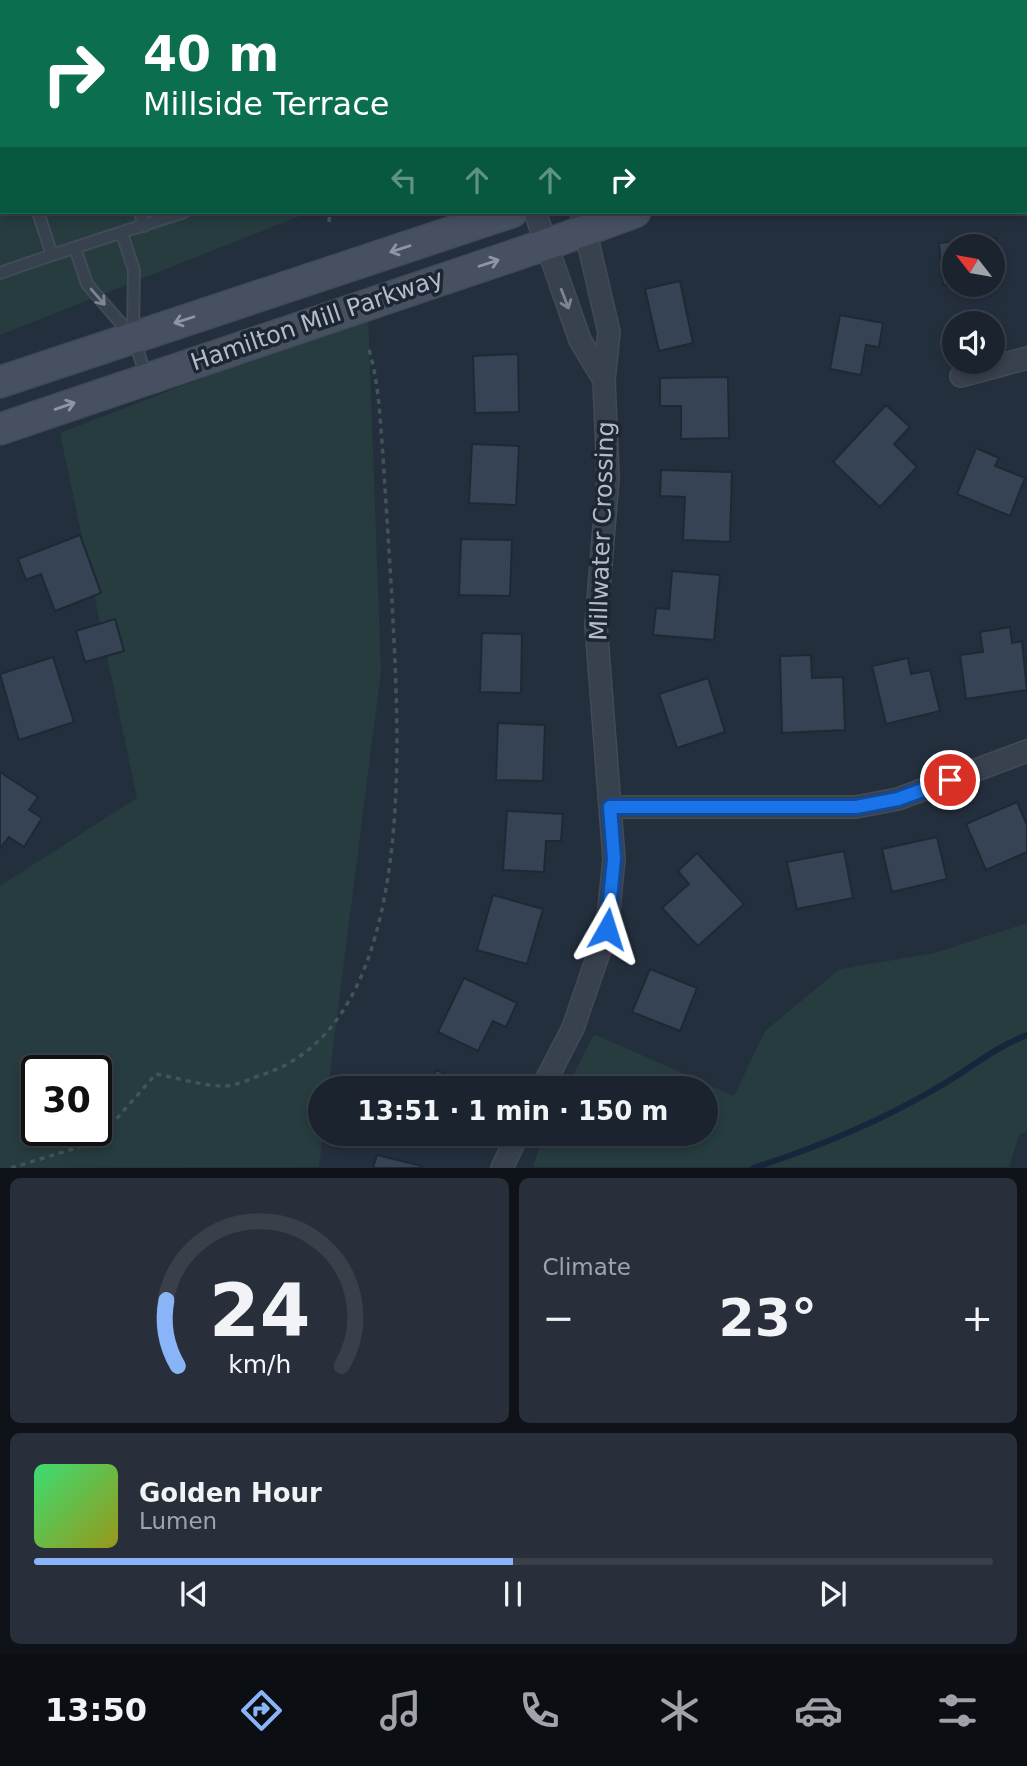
<!DOCTYPE html>
<html lang="en">
<head>
<meta charset="utf-8">
<style>
	:root { --surface:#1b232e; --page:#282f3a; --text:#f1f3f6; --muted:#a0a4aa; --line:#39404a; --accent:#8ab4f8 }
	body { margin:0; font-family:"DejaVu Sans",sans-serif; background:var(--page); color:var(--text); height:100vh; display:flex; flex-direction:column; font-size:26px; white-space:nowrap }
	* { box-sizing:border-box; margin:0 }
	p { font-size:23px; color:var(--muted) }
	.icon { flex:none; width:38px; height:38px; fill:none; stroke:currentColor; stroke-width:2; stroke-linecap:round; stroke-linejoin:round }
	.map { position:relative; height:1168px; overflow:hidden }
	.details { display:flex; flex-direction:column; gap:10px; padding:10px; background:#0f1319; flex:1 }
	.details>* { flex:none }
	.top-card { position:absolute; left:0px; top:0px; width:1027px; height:214px; box-shadow:0 4px 10px #0003,0 0 0 2px var(--line); background:#0b6e4f; color:#fff; overflow:hidden }
	.needle { width:46px; rotate:301deg }
	.tools { position:absolute; left:942px; top:234px; display:grid; gap:14px }
	.tools a { display:grid; place-items:center; width:63px; height:63px; border-radius:50%; background:var(--surface); box-shadow:0 4px 10px #0003,0 0 0 2px var(--line); font-size:35px }
	.speed { position:absolute; left:21px; top:1055px; display:flex; gap:14px; font-size:35px; font-weight:700; text-align:center }
	.speed>* { display:grid; place-content:center; width:91px; height:91px; border-radius:50%; background:var(--surface); box-shadow:0 4px 10px #0003,0 0 0 2px var(--line); line-height:1 }
	.speed .limit { border:4px solid #111; border-radius:10px; background:#fff; color:#111 }
	.pin { position:absolute; display:grid; place-items:center; width:60px; height:60px; color:#fff; margin:-30px; border:4px solid #fff; border-radius:50%; box-shadow:0 2px 7px #0007 }
	.me { position:absolute; width:77px; margin:-38px; rotate:6deg; stroke-linejoin:round; filter:drop-shadow(0 0 5px #0008) }
	.turn { display:flex; align-items:center; gap:24px; height:147px; padding:0 28px; font-size:32px }
	.turn .icon { width:91px; height:91px; stroke-width:2.5 }
	.turn b { display:block; font-size:49px; line-height:60px }
	.lanes { display:flex; align-items:center; height:66px; padding:0 28px; background:#0003; justify-content:center; gap:35px; direction:ltr }
	.lanes .off { opacity:.35 }
	.big { font-size:52px; font-weight:600; line-height:1.1 }
	.details .widget { flex:1; display:flex; flex-direction:column; justify-content:center; gap:10px; min-width:0; padding:0 24px; border-radius:10px; background:var(--page) }
	.details .dial { align-items:center; gap:0 }
	.dial svg { height:182px; overflow:visible; fill:none; stroke:var(--line); stroke-width:7; stroke-linecap:round; text-anchor:middle }
	.dial text { fill:var(--text); stroke:none }
	.song { display:flex; align-items:center; gap:21px }
	.cover { width:84px; height:84px; border-radius:10px; background:linear-gradient(135deg,hsl(140 70% 55%),hsl(60 70% 35%)) }
	.played { height:7px; border-radius:4px; background:linear-gradient(90deg,var(--accent) 50%,var(--line) 50%) }
	.keys { display:flex; justify-content:space-around; direction:ltr }
	.heat { display:flex; justify-content:space-between; align-items:center; font-size:38px; direction:ltr }
	.details .tiles { flex:1; display:grid; gap:10px; grid-template-columns:1fr 1fr }
	.widget:last-child { grid-column:span 2 }
	.trip { position:absolute; left:308px; top:1076px; width:410px; height:70px; border-radius:35px; background:var(--surface); box-shadow:0 4px 10px #0003,0 0 0 2px var(--line); font-weight:600; line-height:70px; text-align:center }
	.menu { display:flex; height:112px; justify-content:space-around; align-items:center; background:#0b0e12; color:var(--muted) }
	.menu .icon { width:49px; height:49px }
	.menu .on { color:var(--accent) }
	.menu b { font-size:32px; color:var(--text) }
	.map>svg:first-child { display:block }
	.green { fill:#263c3f; fill-rule:evenodd }
	.lines { fill:none; stroke-linecap:round; stroke-linejoin:round }
	.stream { stroke:#17263c; stroke-width:6 }
	.building { fill:#364354; stroke:#1f2835; stroke-width:2 }
	.lane-casing { stroke:#414a57; stroke-width:14 }
	.street-casing { stroke:#414a57; stroke-width:24 }
	.secondary-casing { stroke:#414a57; stroke-width:33 }
	.path { stroke:#3f5557; stroke-width:3.5; stroke-dasharray:5 5; stroke-linecap:butt }
	.lane { stroke:#38414e; stroke-width:10 }
	.street { stroke:#38414e; stroke-width:21 }
	.secondary { stroke:#465061; stroke-width:30 }
	.oneway { stroke:#8e96a5 }
	.oneway2 { stroke:#7c8592 }
	.route-casing { stroke:#114b97; stroke-width:18 }
	.route { stroke:#1a73e8; stroke-width:12 }
	.labels { text-anchor:middle; stroke-width:7; stroke-linejoin:round; paint-order:stroke }
	.street-label { font-size:24px; fill:#b4bcc9; stroke:#1d2633 }
</style>
</head>
<body>
<div class="map">
<svg width="1027" height="1168" viewBox="0 0 1027 1168">
	<rect width="100%" height="100%" fill="#242f3e"/>
	<path class="green" d="M0,0L290,2H2V212H310L0,335Z
		M368,314L381,671L328,1088H320V1134H323L319,1167L0,1168V886L137,798L60,433ZM37,1071H96V1130H37Z
		M1027,923V1131L1019,1135L1009,1167H533L544,1134H705V1088H567L594,1034L734,1096L765,1031L840,969L935,953Z"/>
	<g class="lines">
		<path class="stream" d="M753,1168C816,1148 877,1123 935,1089C966,1072 993,1048 1027,1035"/>
	</g>
	<path class="building" d="M996,238L1000,280L992,281V247H954V284L943,285L939,243Z
		M680,281L693,343L659,351L645,289Z
		M840,315L883,323L879,347L866,345L861,375L830,369Z
		M518,354L519,412L475,413L473,356Z
		M728,377L729,438L681,439V406H660V378Z
		M886,405L910,427L894,444L917,467L880,507L833,462Z
		M472,444L519,446L516,505L469,503Z
		M976,448L999,458L995,466L1025,478L1010,516L957,494Z
		M661,470L732,472L730,542L683,540L685,497L660,496Z
		M80,535L101,593L55,611L41,574L26,580L18,559Z
		M461,539L512,540L510,596L459,595Z
		M672,571L720,575L714,640L653,635L656,608L669,609Z
		M115,619L124,651L85,662L76,631Z
		M1010,627L1012,643L1022,641L1027,690L966,699L960,655L983,652L980,632Z
		M482,633L522,634L521,693L480,692Z
		M811,655L812,678L843,677L845,730L782,733L780,656Z
		M53,657L74,722L19,740L0,674Z
		M908,658L911,674L930,670L940,711L886,724L872,666Z
		M708,678L725,732L677,748L659,694Z
		M498,723L545,725L543,781L496,780Z
		M0,772L38,797L29,810L42,818L24,847L9,837L0,848Z
		M1017,802L1027,825V852L986,870L966,824Z
		M507,811L563,814L561,841H546L544,872L503,870Z
		M937,837L947,879L892,892L882,849Z
		M844,851L853,898L797,909L787,862Z
		M697,853L744,904L698,946L662,908L689,884L678,871Z
		M493,895L543,909L527,964L477,950Z
		M650,969L697,988L680,1031L632,1012Z
		M464,978L517,1003L506,1027L493,1021L478,1051L438,1032Z
		M436,1070L472,1086L471,1088H428Z
		M377,1155L422,1166V1168H373Z"/>
	<g class="lines">
		<g class="lane-casing">
			<path id="lane" d="M377,2L382,0
				M0,129L2,128
				M38,212L52,255L184,212
				M140,212L144,226
				M122,234L134,270L133,337L147,378
				M75,248L87,284L131,335
				M0,273L52,255"/>
		</g>
		<g class="street-casing">
			<path id="street" d="M463,0L464,2
				M795,2L799,0
				M535,212L580,340L604,380
				M961,376L1027,358
				M610,807H856L898,799L1027,751
				M542,1088L573,1028L607,929L614,859L596,625L608,478L604,380L609,332L581,212
				M502,1168L518,1134"/>
		</g>
		<g class="secondary-casing">
			<path id="secondary" d="M945,2L947,0
				M1022,2L1024,0
				M0,382L512,212
				M0,429L562,239L635,212"/>
		</g>
		<path class="path" d="M272,0L273,2
			M329,222L330,212
			M11,1168L96,1142L156,1074C178,1078 202,1086 224,1086C236,1086 252,1078 264,1074C422,1022 398,730 392,599C389,551 386,503 383,456C380,418 379,382 368,346"/>
		<use href="#lane" class="lane"/>
		<use href="#street" class="street"/>
		<use href="#secondary" class="secondary"/>
	</g>
	<defs><path id="oneway-shaft" d="M-6 0H5M1.5-3L5.5 0L1.5 3" fill="none" stroke-width="1.6" stroke-linecap="round" stroke-linejoin="round" transform="scale(1.75)"/></defs>
	<g class="oneway">
		<use href="#oneway-shaft" transform="translate(400 249) rotate(162)"/>
		<use href="#oneway-shaft" transform="translate(489 263) rotate(-18)"/>
		<use href="#oneway-shaft" transform="translate(184 320) rotate(162)"/>
		<use href="#oneway-shaft" transform="translate(65 406) rotate(-19)"/>
	</g>
	<g class="oneway2">
		<use href="#oneway-shaft" transform="translate(98 297) rotate(49)"/>
		<use href="#oneway-shaft" transform="translate(565 299) rotate(69)"/>
	</g>
	<g class="lines">
		<g class="route-casing">
			<path id="route" d="M607,929L614,859L610,807H856L898,799L950,780"/>
		</g>
		<use href="#route" class="route"/>
	</g>
	<g class="labels">
		<g class="street-label">
			<text transform="translate(317 320) rotate(-19)" y="8">Hamilton Mill Parkway</text>
			<text transform="translate(602 531) rotate(-88)" y="8">Millwater Crossing</text>
		</g>
	</g>
</svg>
<div class="tools">
<a><svg class="needle" viewBox="-14 -14 28 28"><path d="M0-13l5 13h-10z" fill="#e53935"/><path d="M0 13l5-13h-10z" fill="#a0a4aa"/></svg></a>
<a><svg class="icon" aria-label="sound" viewBox="0 0 24 24"><path d="M4 9h4l5-4v14l-5-4H4zM17 9q2 3 0 6"/></svg></a>
</div>
<div class="speed"><div class="limit">30</div></div>
<div class="pin" style="left:950px;top:780px;background:#d93025"><svg class="icon" aria-label="arrive" viewBox="0 0 24 24"><path d="M6 21V4h12l-3 4 3 4H6"/></svg></div>
<svg class="me" style="left:607px;top:929px" viewBox="-20 -20 40 40"><path d="M0-17L14 15 0 8-14 15z" fill="#1a73e8" stroke="#fff" stroke-width="4"/></svg>
<div class="trip">13:51 · 1 min · 150 m</div>
<div class="top-card">
<div class="turn"><svg class="icon" aria-label="right" viewBox="0 0 24 24"><path d="M7 20v-9h11M14 6l5 5-5 5"/></svg><div><b>40 m</b>Millside Terrace</div></div>
<div class="lanes"><svg class="icon off" aria-label="left" viewBox="0 0 24 24"><path d="M17 20v-9H6M10 6l-5 5 5 5"/></svg><svg class="icon off" aria-label="ahead" viewBox="0 0 24 24"><path d="M12 20V5M6 11l6-6 6 6"/></svg><svg class="icon off" aria-label="ahead" viewBox="0 0 24 24"><path d="M12 20V5M6 11l6-6 6 6"/></svg><svg class="icon" aria-label="right" viewBox="0 0 24 24"><path d="M7 20v-9h11M14 6l5 5-5 5"/></svg></div>
</div>
</div>
<section class="details">
<div class="tiles">
<div class="widget dial"><svg viewBox="0 0 100 80">
<path d="M14 69A42 42 0 1 1 86 69"/>
<path d="M14 69A42 42 0 0 1 9 40" stroke="#8ab4f8"/>
<text x="50" y="56" font-size="32" font-weight="700">24</text>
<text x="50" y="72" font-size="11">km/h</text>
</svg></div>
<div class="widget"><p>Climate</p>
<div class="heat"><a>−</a><b class="big">23°</b><a>+</a></div>
</div>
<div class="widget">
<div class="song"><i class="cover"></i><div><b>Golden Hour</b><p>Lumen</p></div></div>
<div class="played"></div>
<div class="keys"><svg class="icon" aria-label="previous" viewBox="0 0 24 24"><path d="M18 5L8 12l10 7zM5 5v14"/></svg><svg class="icon" aria-label="pause" viewBox="0 0 24 24"><path d="M8 5v14M16 5v14"/></svg><svg class="icon" aria-label="next" viewBox="0 0 24 24"><path d="M6 5l10 7-10 7zM19 5v14"/></svg></div>
</div>
</div>
</section>
<nav class="menu">
<b>13:50</b>
<svg class="icon on" aria-label="directions" viewBox="0 0 24 24"><path d="M12 3l9 9-9 9-9-9zM9 14v-3h6M13 9l2 2-2 2"/></svg>
<svg class="icon" aria-label="music" viewBox="0 0 24 24"><path d="M9 18V5l10-2v13"/><circle cx="6" cy="18" r="3"/><circle cx="16" cy="16" r="3"/></svg>
<svg class="icon" aria-label="phone" viewBox="0 0 24 24"><path d="M5 4h4l2 5-3 2q2 4 5 5l2-3 5 2v4C11 20 4 13 5 4z"/></svg>
<svg class="icon" aria-label="climate" viewBox="0 0 24 24"><path d="M12 3v18M4 7l16 10M4 17L20 7"/></svg>
<svg class="icon" aria-label="car" viewBox="0 0 24 24"><path d="M5 17H2v-5l4-1 3-4h7l3 4 3 1v5h-3M9 17h6M6 11h13"/><circle cx="7" cy="17" r="2"/><circle cx="17" cy="17" r="2"/></svg>
<svg class="icon" aria-label="filters" viewBox="0 0 24 24"><path d="M4 7h16M4 17h16"/><circle cx="9" cy="7" r="2"/><circle cx="15" cy="17" r="2"/></svg>
</nav>
</body>
</html>
